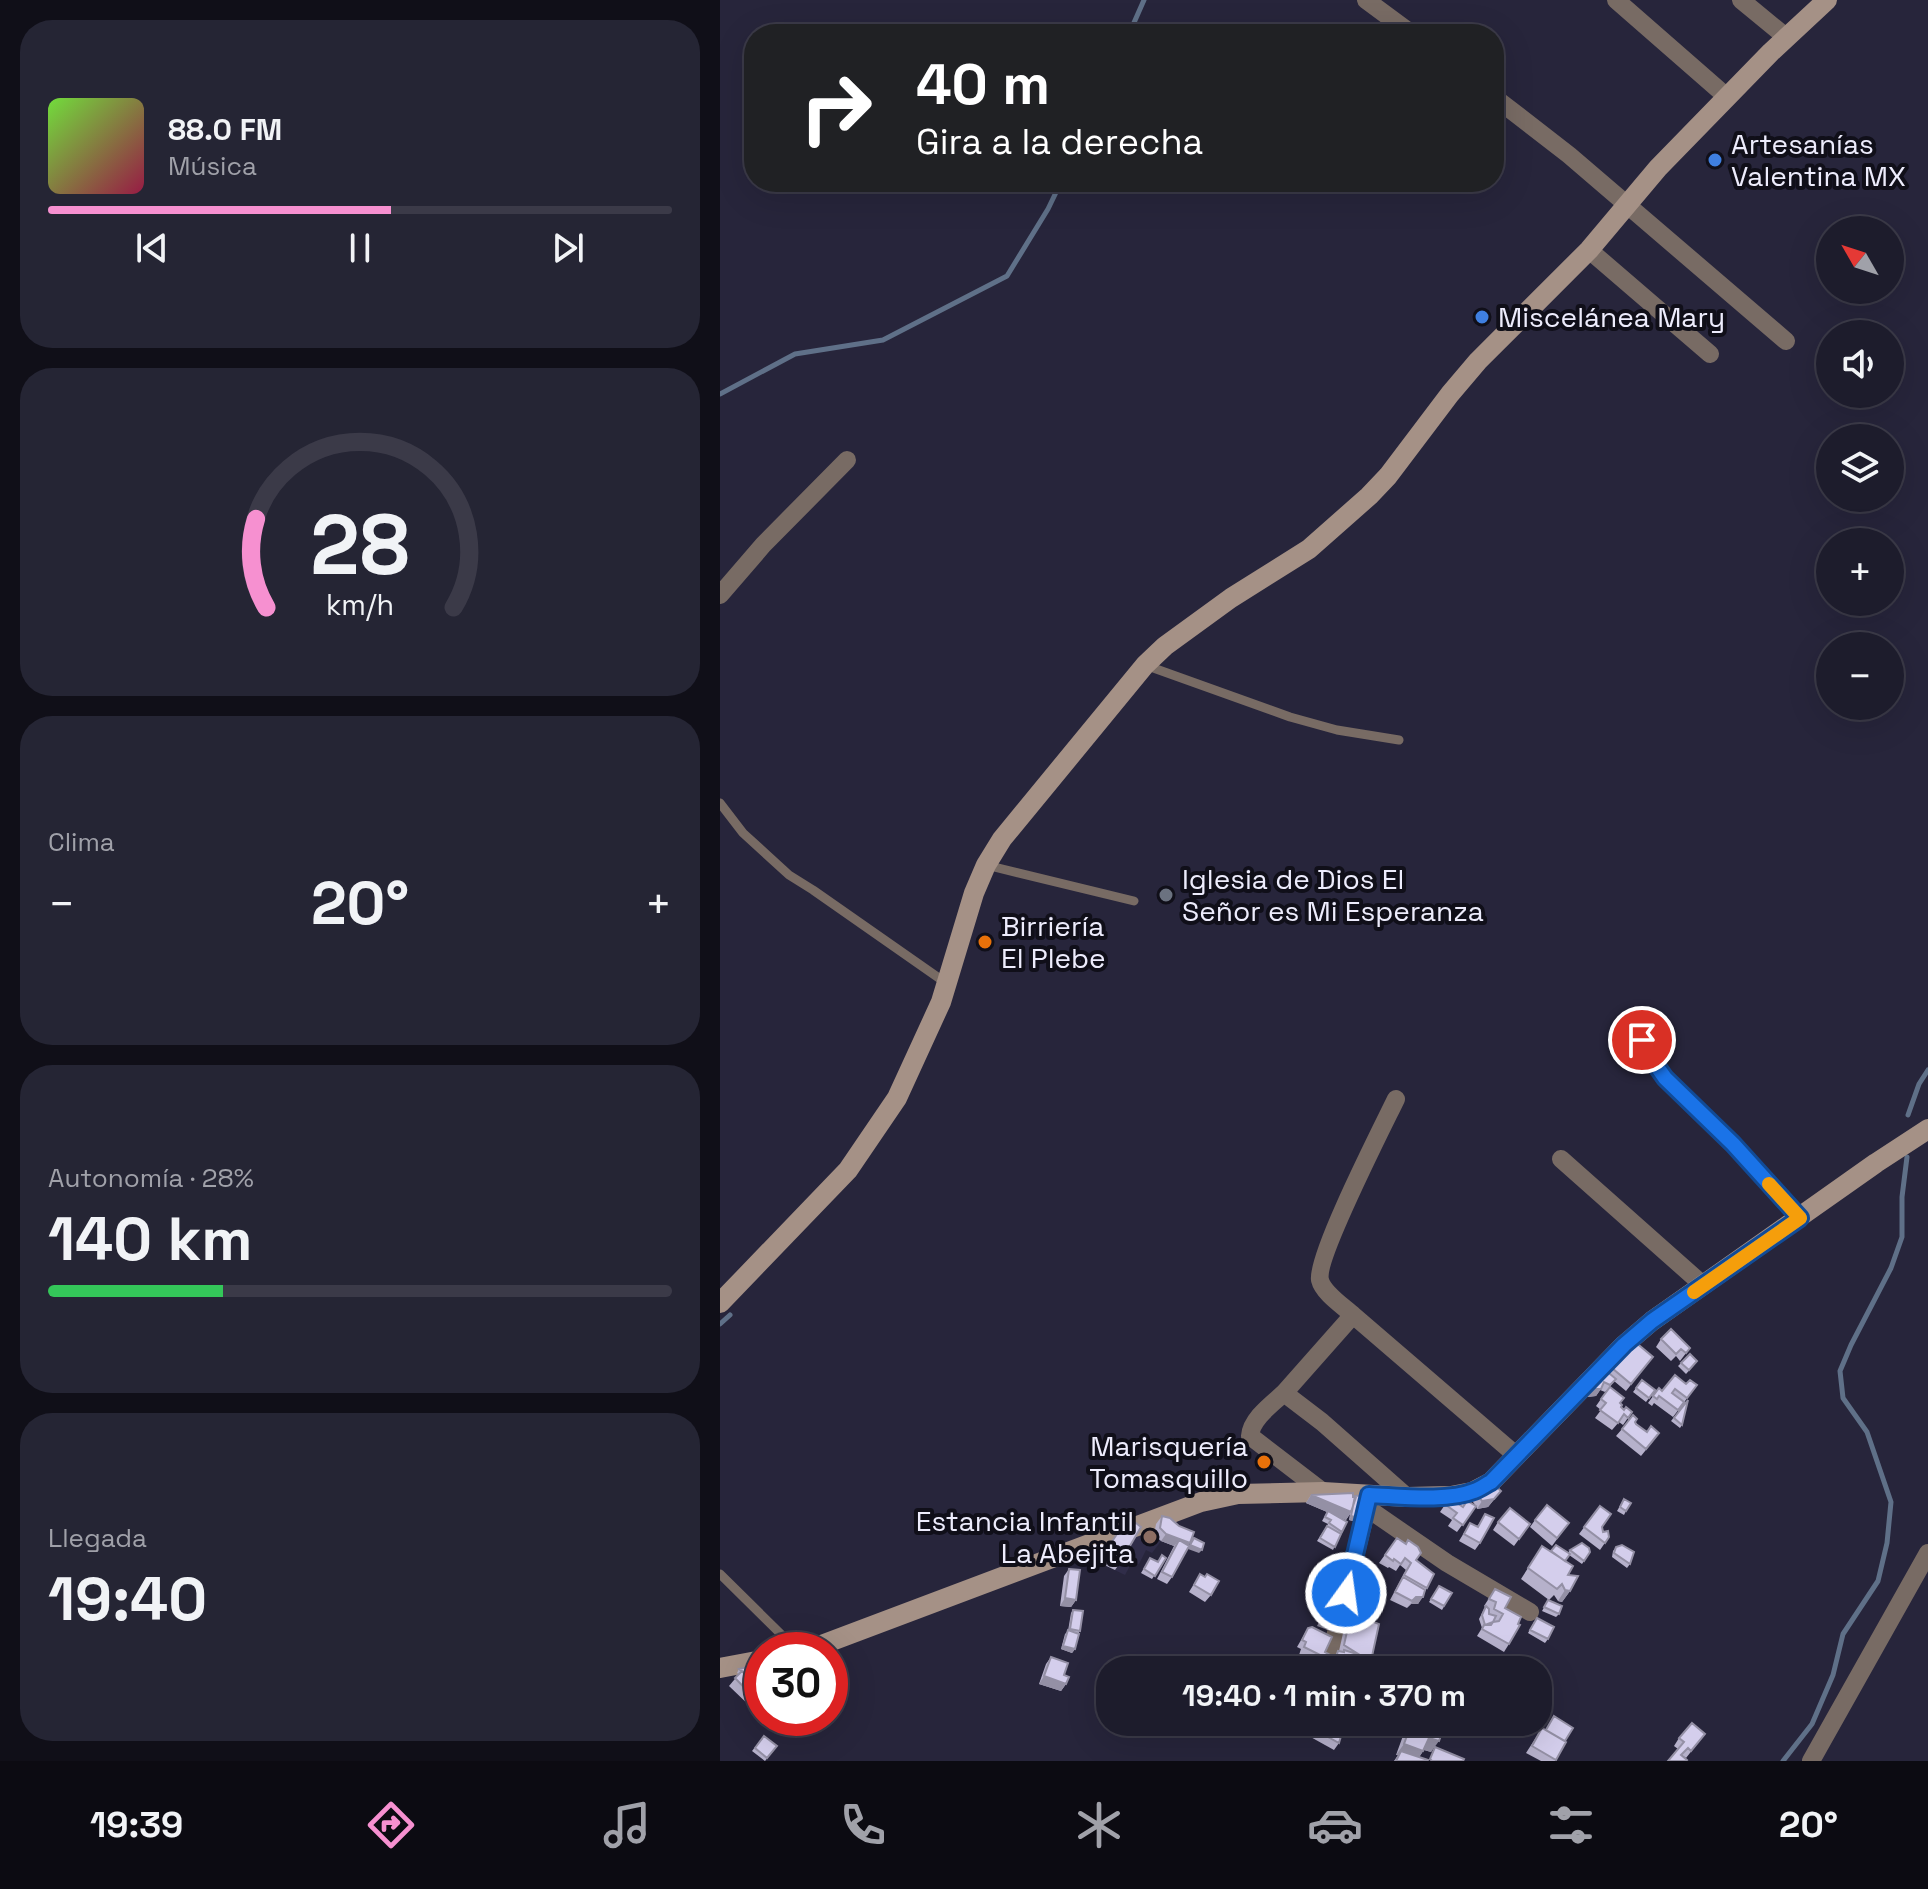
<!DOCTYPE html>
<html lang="es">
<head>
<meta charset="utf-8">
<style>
	:root { --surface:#1d1c2c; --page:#252534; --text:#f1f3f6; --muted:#a0a1a9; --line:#3b3a48; --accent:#f690d0 }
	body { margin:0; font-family:"Space Grotesk",sans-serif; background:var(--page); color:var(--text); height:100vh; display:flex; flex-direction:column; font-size:30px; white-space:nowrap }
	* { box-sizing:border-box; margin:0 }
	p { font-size:26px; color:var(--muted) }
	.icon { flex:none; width:44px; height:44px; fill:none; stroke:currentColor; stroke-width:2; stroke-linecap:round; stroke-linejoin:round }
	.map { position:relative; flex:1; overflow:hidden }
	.sheet { display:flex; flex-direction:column; gap:20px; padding:20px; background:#100f18; width:720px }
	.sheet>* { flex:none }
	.top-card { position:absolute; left:24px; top:24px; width:760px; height:168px; border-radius:32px; box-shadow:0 8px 32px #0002,0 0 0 2px var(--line); background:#202124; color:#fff; overflow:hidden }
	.needle { width:52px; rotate:309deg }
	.tools { position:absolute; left:1096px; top:216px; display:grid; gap:16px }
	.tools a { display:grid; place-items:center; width:88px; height:88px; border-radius:50%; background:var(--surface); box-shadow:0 8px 32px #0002,0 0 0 2px var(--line); font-size:40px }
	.speed { position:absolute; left:24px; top:1632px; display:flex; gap:16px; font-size:40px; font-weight:700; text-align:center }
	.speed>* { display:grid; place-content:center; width:104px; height:104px; border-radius:50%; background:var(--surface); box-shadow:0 8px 32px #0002,0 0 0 2px var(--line); line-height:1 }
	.speed .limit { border:12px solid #d22; background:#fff; color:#111 }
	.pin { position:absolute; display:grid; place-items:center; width:68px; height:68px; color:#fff; margin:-34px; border:4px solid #fff; border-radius:50%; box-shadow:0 2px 8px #0007 }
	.me { position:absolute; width:88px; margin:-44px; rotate:14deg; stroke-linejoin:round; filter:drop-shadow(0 0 6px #0008) }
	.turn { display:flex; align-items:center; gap:28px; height:168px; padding:0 40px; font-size:36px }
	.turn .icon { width:104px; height:104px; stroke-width:2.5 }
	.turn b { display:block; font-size:56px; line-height:68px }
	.big { font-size:60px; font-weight:800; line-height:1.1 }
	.sheet .card { flex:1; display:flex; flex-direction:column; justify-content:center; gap:12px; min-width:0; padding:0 28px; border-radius:32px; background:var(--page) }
	.sheet .dial { align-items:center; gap:0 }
	.dial svg { height:208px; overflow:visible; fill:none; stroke:var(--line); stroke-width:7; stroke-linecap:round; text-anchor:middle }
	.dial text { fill:var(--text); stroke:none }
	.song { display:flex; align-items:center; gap:24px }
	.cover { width:96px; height:96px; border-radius:12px; background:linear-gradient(135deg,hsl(100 70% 55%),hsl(340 70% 35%)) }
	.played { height:8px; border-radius:4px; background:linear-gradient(90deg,var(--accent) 55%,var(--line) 55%) }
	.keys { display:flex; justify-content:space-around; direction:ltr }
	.heat { display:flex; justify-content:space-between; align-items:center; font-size:44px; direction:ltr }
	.charge { height:12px; border-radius:6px; background:linear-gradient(90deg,#34c759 28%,var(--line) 0) }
	.trip { position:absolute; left:376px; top:1656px; width:456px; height:80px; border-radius:32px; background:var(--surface); box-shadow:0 8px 32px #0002,0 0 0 2px var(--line); font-weight:800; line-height:80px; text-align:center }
	.tabs { display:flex; height:128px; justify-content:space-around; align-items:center; background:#0c0b12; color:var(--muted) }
	.tabs .icon { width:56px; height:56px }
	.tabs .current { color:var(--accent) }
	.tabs b { font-size:36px; color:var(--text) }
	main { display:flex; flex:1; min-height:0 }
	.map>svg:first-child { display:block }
	.built { fill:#302d49 }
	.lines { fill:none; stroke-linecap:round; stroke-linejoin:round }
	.stream { stroke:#5f7088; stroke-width:5 }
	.service { stroke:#786b64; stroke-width:9 }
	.minor { stroke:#786b64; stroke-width:18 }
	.secondary { stroke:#a59186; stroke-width:20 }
	.wall { fill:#b6b1cb }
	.shaded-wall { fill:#9490a5 }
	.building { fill:#d4ceec; stroke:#9490a5; stroke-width:2 }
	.route-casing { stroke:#114b97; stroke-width:20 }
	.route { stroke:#1a73e8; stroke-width:14 }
	.slow { stroke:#f59e0b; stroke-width:14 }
	.shop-dot { fill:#3f7fe0; stroke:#100f19; stroke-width:3 }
	.worship-dot { fill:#6b7280; stroke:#100f19; stroke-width:3 }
	.food-dot { fill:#e8710a; stroke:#100f19; stroke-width:3 }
	.education-dot { fill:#8d6e63; stroke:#100f19; stroke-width:3 }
	.labels { text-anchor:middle; stroke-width:8; stroke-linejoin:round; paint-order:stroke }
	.poi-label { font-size:28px; fill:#edecfc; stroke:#100f19; text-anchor:start }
</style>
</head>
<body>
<main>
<section class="sheet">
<div class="card">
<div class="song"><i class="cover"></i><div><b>88.0 FM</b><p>Música</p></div></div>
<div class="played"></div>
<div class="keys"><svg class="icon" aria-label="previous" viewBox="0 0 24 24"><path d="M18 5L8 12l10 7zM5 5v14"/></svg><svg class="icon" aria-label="pause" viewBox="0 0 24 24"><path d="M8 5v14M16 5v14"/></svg><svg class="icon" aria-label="next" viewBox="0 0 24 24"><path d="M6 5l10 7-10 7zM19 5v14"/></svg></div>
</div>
<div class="card dial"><svg viewBox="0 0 100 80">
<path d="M14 69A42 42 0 1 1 86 69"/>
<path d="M14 69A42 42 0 0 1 10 35" stroke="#f690d0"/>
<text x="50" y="56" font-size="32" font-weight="700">28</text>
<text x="50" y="72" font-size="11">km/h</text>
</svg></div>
<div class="card"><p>Clima</p>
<div class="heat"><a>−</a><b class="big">20°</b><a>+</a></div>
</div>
<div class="card"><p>Autonomía · 28%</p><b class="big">140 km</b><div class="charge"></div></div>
<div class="card"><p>Llegada</p><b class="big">19:40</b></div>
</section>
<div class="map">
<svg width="1208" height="1761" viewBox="0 0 1208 1761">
	<rect width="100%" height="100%" fill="#27253b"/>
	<path class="built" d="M428,1529L441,1541L432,1553L426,1550L419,1564L412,1562L405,1575L378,1562L389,1543Z"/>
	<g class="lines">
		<path class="stream" d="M409,34L424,0
			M0,394L75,354L163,340L287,276L328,209L341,182
			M1188,1115L1199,1084L1208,1070
			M0,1324L10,1315
			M1063,1761L1092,1724L1113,1675L1123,1634L1158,1581L1167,1543L1171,1502L1147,1432L1123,1398L1120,1371L1131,1345L1171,1268L1182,1237V1197L1187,1157"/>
		<path class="service" d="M425,665L570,717L617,730L679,740
			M0,803L23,833L69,875L93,890L226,983
			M266,865L414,901
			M0,1574L77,1650"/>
		<path class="minor" d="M646,0L692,34
			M896,0L1007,97
			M1021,0L1066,37
			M774,97L849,155L1066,341
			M869,250L990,354
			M0,595L43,545L127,460
			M922,1040L933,1061L945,1078L1013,1144L1080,1218
			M676,1099C663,1126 595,1259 600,1280C603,1293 623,1306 633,1315L797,1456
			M841,1159L983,1285
			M564,1393L633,1315
			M603,1492L530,1436C531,1419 552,1404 564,1393L602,1422L687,1497
			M647,1508L727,1563L810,1612
			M643,1670L616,1658L613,1655L612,1649L647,1508L649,1495
			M1091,1761L1208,1553"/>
		<path class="secondary" d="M0,1303L128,1170L177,1098L221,1002L254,893L266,865L282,839L425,665L445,646L511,598L589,549L649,496L668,476L730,394L758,361L869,250L938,168L1051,52L1107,0
			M88,1650L481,1502L518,1494L603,1492L687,1497L731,1496L752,1492L771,1482L904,1345L932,1321L1156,1163L1208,1129
			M0,1668L42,1660"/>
	</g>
	<path class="wall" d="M941,1339L970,1348L960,1361L956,1356L951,1361L936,1347Z
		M933,1357L906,1391L894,1381L890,1387L900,1403L901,1407L904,1410L912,1412L903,1425L899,1422L892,1430L875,1418L881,1410L876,1406L888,1389L885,1392L880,1390L876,1396L867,1397L863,1393L868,1386L888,1373L892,1368Z
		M961,1363L975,1364L966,1374L958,1366Z
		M922,1380L935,1390L926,1402L913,1392Z
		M966,1384L977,1385L953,1417L934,1403L932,1406L928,1403L939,1388L942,1391Z
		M968,1400L962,1425L960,1428L951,1421Z
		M915,1422L934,1440L921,1456L896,1436L902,1429Z
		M756,1487L781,1491L768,1507L757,1509L756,1506L737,1532L728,1526L732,1520L720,1512L733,1493L746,1502L756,1506L750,1498Z
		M591,1495L633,1497L637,1522L629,1520L630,1514L626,1520L615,1515L627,1522L613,1550L597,1541L608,1524L602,1521L607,1512L586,1503Z
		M904,1499L906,1511L904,1515L897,1511Z
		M880,1506L883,1532L889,1537L880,1550L859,1534Z
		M765,1514L760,1543L755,1550L739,1541L750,1523L757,1527Z
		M442,1516L469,1545L452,1577L447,1584L437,1579L454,1546L441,1541L434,1535L436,1524Z
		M815,1520L849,1523L832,1546L810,1527Z
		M778,1522L810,1524L794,1546L773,1530Z
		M401,1528L400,1563L395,1570L378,1562Z
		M677,1538L696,1560L707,1588L698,1604H691L687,1608L670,1600L686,1570L680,1565L676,1571L669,1567L668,1568L659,1563Z
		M822,1546L831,1551L848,1553L850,1550L870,1552L862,1564L849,1555L845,1561L850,1591L842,1602L838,1601L834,1595L829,1600L801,1579Z
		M896,1547L910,1564L907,1568L892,1557L893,1551Z
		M430,1558L437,1562L446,1558L432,1579L421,1573Z
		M349,1569L356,1600L351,1607L340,1606L344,1576Z
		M480,1574L491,1595L485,1602L469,1592Z
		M719,1586L732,1593L722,1610L709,1602Z
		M775,1589L785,1608L789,1644L784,1652L757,1636L762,1628L759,1619L765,1607L764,1606Z
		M828,1600L839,1614L836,1617L822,1611Z
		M353,1610L360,1631L358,1634L355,1649L352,1653L341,1649L345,1634L348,1631L351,1613Z
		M631,1613L651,1661L643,1670H608L610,1662L618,1651H619L626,1620Z
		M814,1622L828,1639L825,1643L808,1633Z
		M588,1628L610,1660L605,1668L579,1655L581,1649L577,1647Z
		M331,1657L344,1675L346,1684L341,1691L319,1684L326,1664Z
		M19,1669L42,1688L41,1689L42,1690V1699L33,1709L9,1686L19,1674L17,1673Z
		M591,1722H625L619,1743L614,1750L587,1735Z
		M688,1722H726L711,1752L704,1750L699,1757L707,1761H674L678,1755H676Z
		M822,1728L846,1742L835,1761H821L806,1753Z
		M985,1734L966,1758L962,1755L948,1761L958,1749L954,1746L959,1738Z
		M44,1736L57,1746L45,1761L32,1751Z"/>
	<path class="shaded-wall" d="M872,1389H881L876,1396L867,1397Z
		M781,1491L768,1507L757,1509L762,1501Z
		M591,1495L631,1512L626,1520L586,1503Z
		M703,1501H713L710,1505H701Z
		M631,1516L639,1518L637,1522L629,1520Z
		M446,1534L470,1543L465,1550L459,1540L454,1546L441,1541Z
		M470,1545L482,1550L479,1553L468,1549Z
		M845,1590L850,1591L842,1602L838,1601Z
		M696,1597H703L698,1604H691L687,1608Z
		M345,1598L356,1600L351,1607L340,1606Z
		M599,1622L615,1628L613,1632L597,1626Z
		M343,1646L355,1649L352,1653L341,1649Z
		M324,1676L346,1684L341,1691L319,1684Z
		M709,1738L719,1741L711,1752L701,1749Z
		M684,1744L703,1751L697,1761L681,1751L678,1755H676Z"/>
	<path class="building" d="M951,1329L970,1348L966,1353L961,1349L956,1354L941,1339Z
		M914,1341L933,1357L911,1384L892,1368Z
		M970,1354L977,1361L969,1370L961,1363Z
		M884,1369L896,1379L890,1385L884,1382L881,1389H872L868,1386Z
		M955,1375L966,1384L970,1380L977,1385L967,1398L955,1389L952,1393L964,1402L958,1410L939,1396L937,1399L933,1396L939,1388L942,1391Z
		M922,1380L935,1390L929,1398L916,1388Z
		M890,1387L904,1398L900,1403L902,1405L901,1407L904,1410L906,1407L912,1412L908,1418L904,1414L898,1423L880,1410L886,1403L881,1399Z
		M968,1400L962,1425L954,1418Z
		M913,1415L917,1419L915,1422L916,1424L927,1432L931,1426L939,1433L926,1449L902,1429Z
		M770,1481L781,1491L774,1499L762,1501L755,1491L757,1490L756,1487Z
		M633,1493V1497H636L631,1512L591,1495Z
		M733,1493L746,1502L743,1507L730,1498Z
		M703,1494L713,1495V1501H703Z
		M644,1495L646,1507L639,1518L631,1516L635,1496Z
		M730,1498L743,1507L747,1501L756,1506L743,1525L733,1518L737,1513L726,1505Z
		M904,1499L911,1503L906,1511L900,1507Z
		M827,1505L849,1523L837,1538L815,1520Z
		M880,1506L891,1514L882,1527L883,1532L888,1531L889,1537L885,1543L864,1527Z
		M790,1508L810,1524L799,1539L778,1522Z
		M608,1511L627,1522L622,1532L609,1523L611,1520L605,1517Z
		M765,1514L774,1518L760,1543L744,1534L750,1523L758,1527Z
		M442,1516L450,1518L459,1526L474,1532L470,1543L446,1534L440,1528Z
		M416,1523L421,1527L400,1563L383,1555L401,1528Z
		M607,1526L621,1534L615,1547L600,1538Z
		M474,1538L484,1543L482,1550L470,1545Z
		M677,1538L686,1544L688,1540L698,1547L701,1553L696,1560L714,1574L707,1588L684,1575L691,1563L685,1558L681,1564L674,1559L673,1561L665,1555Z
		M459,1540L469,1546L452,1577L442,1572Z
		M862,1543L869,1548L870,1552L864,1561L850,1550Z
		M836,1545L850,1554L845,1561L831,1551Z
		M902,1545L914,1552L910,1564L894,1553L896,1547Z
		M822,1546L853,1566L848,1575L858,1576L850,1591L845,1590L842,1584L837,1589L808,1568Z
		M442,1555L446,1558L435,1576L424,1569L430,1558L438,1562Z
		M349,1569L360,1570L356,1600L345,1598Z
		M480,1574L485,1577L487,1574L499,1581L491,1595L474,1585Z
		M683,1577L705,1590L703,1597H696L692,1601L675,1592Z
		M719,1586L732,1593L724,1606L711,1599Z
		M775,1589L791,1597L785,1608L801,1617L798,1624L800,1625L789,1644L762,1629L764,1625H771L773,1622L779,1621L783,1614L774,1609L776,1602L769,1599Z
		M828,1600L842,1606L839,1614L824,1607Z
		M766,1606L769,1609V1614L776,1616L773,1622L765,1625L762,1615Z
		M605,1607L618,1611L614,1622L617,1624L615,1628L599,1622Z
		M353,1610L363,1611L360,1631L350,1629Z
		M631,1613L659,1624L651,1661L646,1659L647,1657L640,1655L624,1645Z
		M817,1618L834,1627L828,1639L810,1630Z
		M592,1627L612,1637L605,1652L612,1656L610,1660L584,1647L586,1642L582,1640L588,1628Z
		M348,1630L359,1634L355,1649L343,1646Z
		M624,1650L647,1657L643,1670H612L618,1651L624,1652Z
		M331,1657L348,1663L344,1675L349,1677L346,1684L324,1676Z
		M31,1666L40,1676L42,1675L41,1687L19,1669Z
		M22,1671L42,1690V1697L38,1702L15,1678Z
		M834,1716L853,1728L845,1741L826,1730Z
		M594,1722H625L619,1743L592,1728Z
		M692,1722H726L719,1741L709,1738L703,1751L684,1744Z
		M972,1723L985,1734L971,1751L968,1748L961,1755L967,1760L966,1761H948L964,1742L959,1738Z
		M822,1728L846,1742L836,1760L812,1746Z
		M44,1736L57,1746L47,1758L35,1748Z
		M715,1747L744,1759L743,1761H712L710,1759Z
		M681,1751L708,1760L707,1761H676Z"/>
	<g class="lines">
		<g class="route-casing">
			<path id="route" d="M626,1593L649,1495C678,1496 727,1502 754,1491C760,1489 765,1485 771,1482L904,1345L932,1321L1080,1218L1013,1144L945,1078L933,1061L922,1040"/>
		</g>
		<use href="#route" class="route"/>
		<path class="slow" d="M974,1292L1080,1218L1049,1184"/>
	</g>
	<g class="shop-dot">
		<circle cx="995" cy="160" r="8"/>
		<circle cx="762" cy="317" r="8"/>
	</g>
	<circle class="worship-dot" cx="446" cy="895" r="8"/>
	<g class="food-dot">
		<circle cx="265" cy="942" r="8"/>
		<circle cx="544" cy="1462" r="8"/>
	</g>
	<circle class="education-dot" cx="430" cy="1537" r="8"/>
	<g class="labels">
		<g class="poi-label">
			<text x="1011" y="154">Artesanías<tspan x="1011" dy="32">Valentina MX</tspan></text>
			<text x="778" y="327">Miscelánea Mary</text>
			<text x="462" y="889">Iglesia de Dios El<tspan x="462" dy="32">Señor es Mi Esperanza</tspan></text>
			<text x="281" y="936">Birriería<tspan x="281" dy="32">El Plebe</tspan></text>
			<text x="528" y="1456" text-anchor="end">Marisquería<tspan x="528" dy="32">Tomasquillo</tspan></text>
			<text x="414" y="1531" text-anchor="end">Estancia Infantil<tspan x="414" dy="32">La Abejita</tspan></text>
		</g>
	</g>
</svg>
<div class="tools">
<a><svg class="needle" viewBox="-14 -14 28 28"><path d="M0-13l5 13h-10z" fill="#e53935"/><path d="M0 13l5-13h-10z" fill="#a0a1a9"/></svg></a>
<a><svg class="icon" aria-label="sound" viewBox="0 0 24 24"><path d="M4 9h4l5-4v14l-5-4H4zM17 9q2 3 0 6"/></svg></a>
<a><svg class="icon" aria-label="layers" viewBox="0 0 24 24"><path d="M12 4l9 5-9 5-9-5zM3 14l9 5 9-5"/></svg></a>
<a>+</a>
<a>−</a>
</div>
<div class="speed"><div class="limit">30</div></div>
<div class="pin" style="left:922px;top:1040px;background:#d93025"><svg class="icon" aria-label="arrive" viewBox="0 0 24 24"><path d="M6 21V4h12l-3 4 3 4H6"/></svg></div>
<svg class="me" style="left:626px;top:1593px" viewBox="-20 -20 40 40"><circle r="17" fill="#1a73e8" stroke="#fff" stroke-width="3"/><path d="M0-11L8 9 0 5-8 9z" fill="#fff"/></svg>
<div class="trip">19:40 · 1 min · 370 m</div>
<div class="top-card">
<div class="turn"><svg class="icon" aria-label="right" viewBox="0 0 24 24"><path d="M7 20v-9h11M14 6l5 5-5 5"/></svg><div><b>40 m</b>Gira a la derecha</div></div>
</div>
</div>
</main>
<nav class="tabs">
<b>19:39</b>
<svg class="icon current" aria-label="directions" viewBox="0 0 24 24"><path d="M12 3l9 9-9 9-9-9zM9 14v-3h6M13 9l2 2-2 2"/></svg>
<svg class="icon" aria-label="music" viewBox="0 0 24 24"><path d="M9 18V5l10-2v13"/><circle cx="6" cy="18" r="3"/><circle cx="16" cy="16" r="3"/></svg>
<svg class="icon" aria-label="phone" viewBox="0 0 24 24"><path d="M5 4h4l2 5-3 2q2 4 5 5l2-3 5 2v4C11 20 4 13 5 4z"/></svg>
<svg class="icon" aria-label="climate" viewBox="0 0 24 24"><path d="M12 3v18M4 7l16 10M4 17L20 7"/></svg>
<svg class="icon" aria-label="car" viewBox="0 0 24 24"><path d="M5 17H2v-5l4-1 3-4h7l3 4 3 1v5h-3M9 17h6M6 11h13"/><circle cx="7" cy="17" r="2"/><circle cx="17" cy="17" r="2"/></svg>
<svg class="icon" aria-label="filters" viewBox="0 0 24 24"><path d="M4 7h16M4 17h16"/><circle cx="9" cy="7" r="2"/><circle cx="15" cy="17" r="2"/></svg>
<b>20°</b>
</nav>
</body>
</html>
